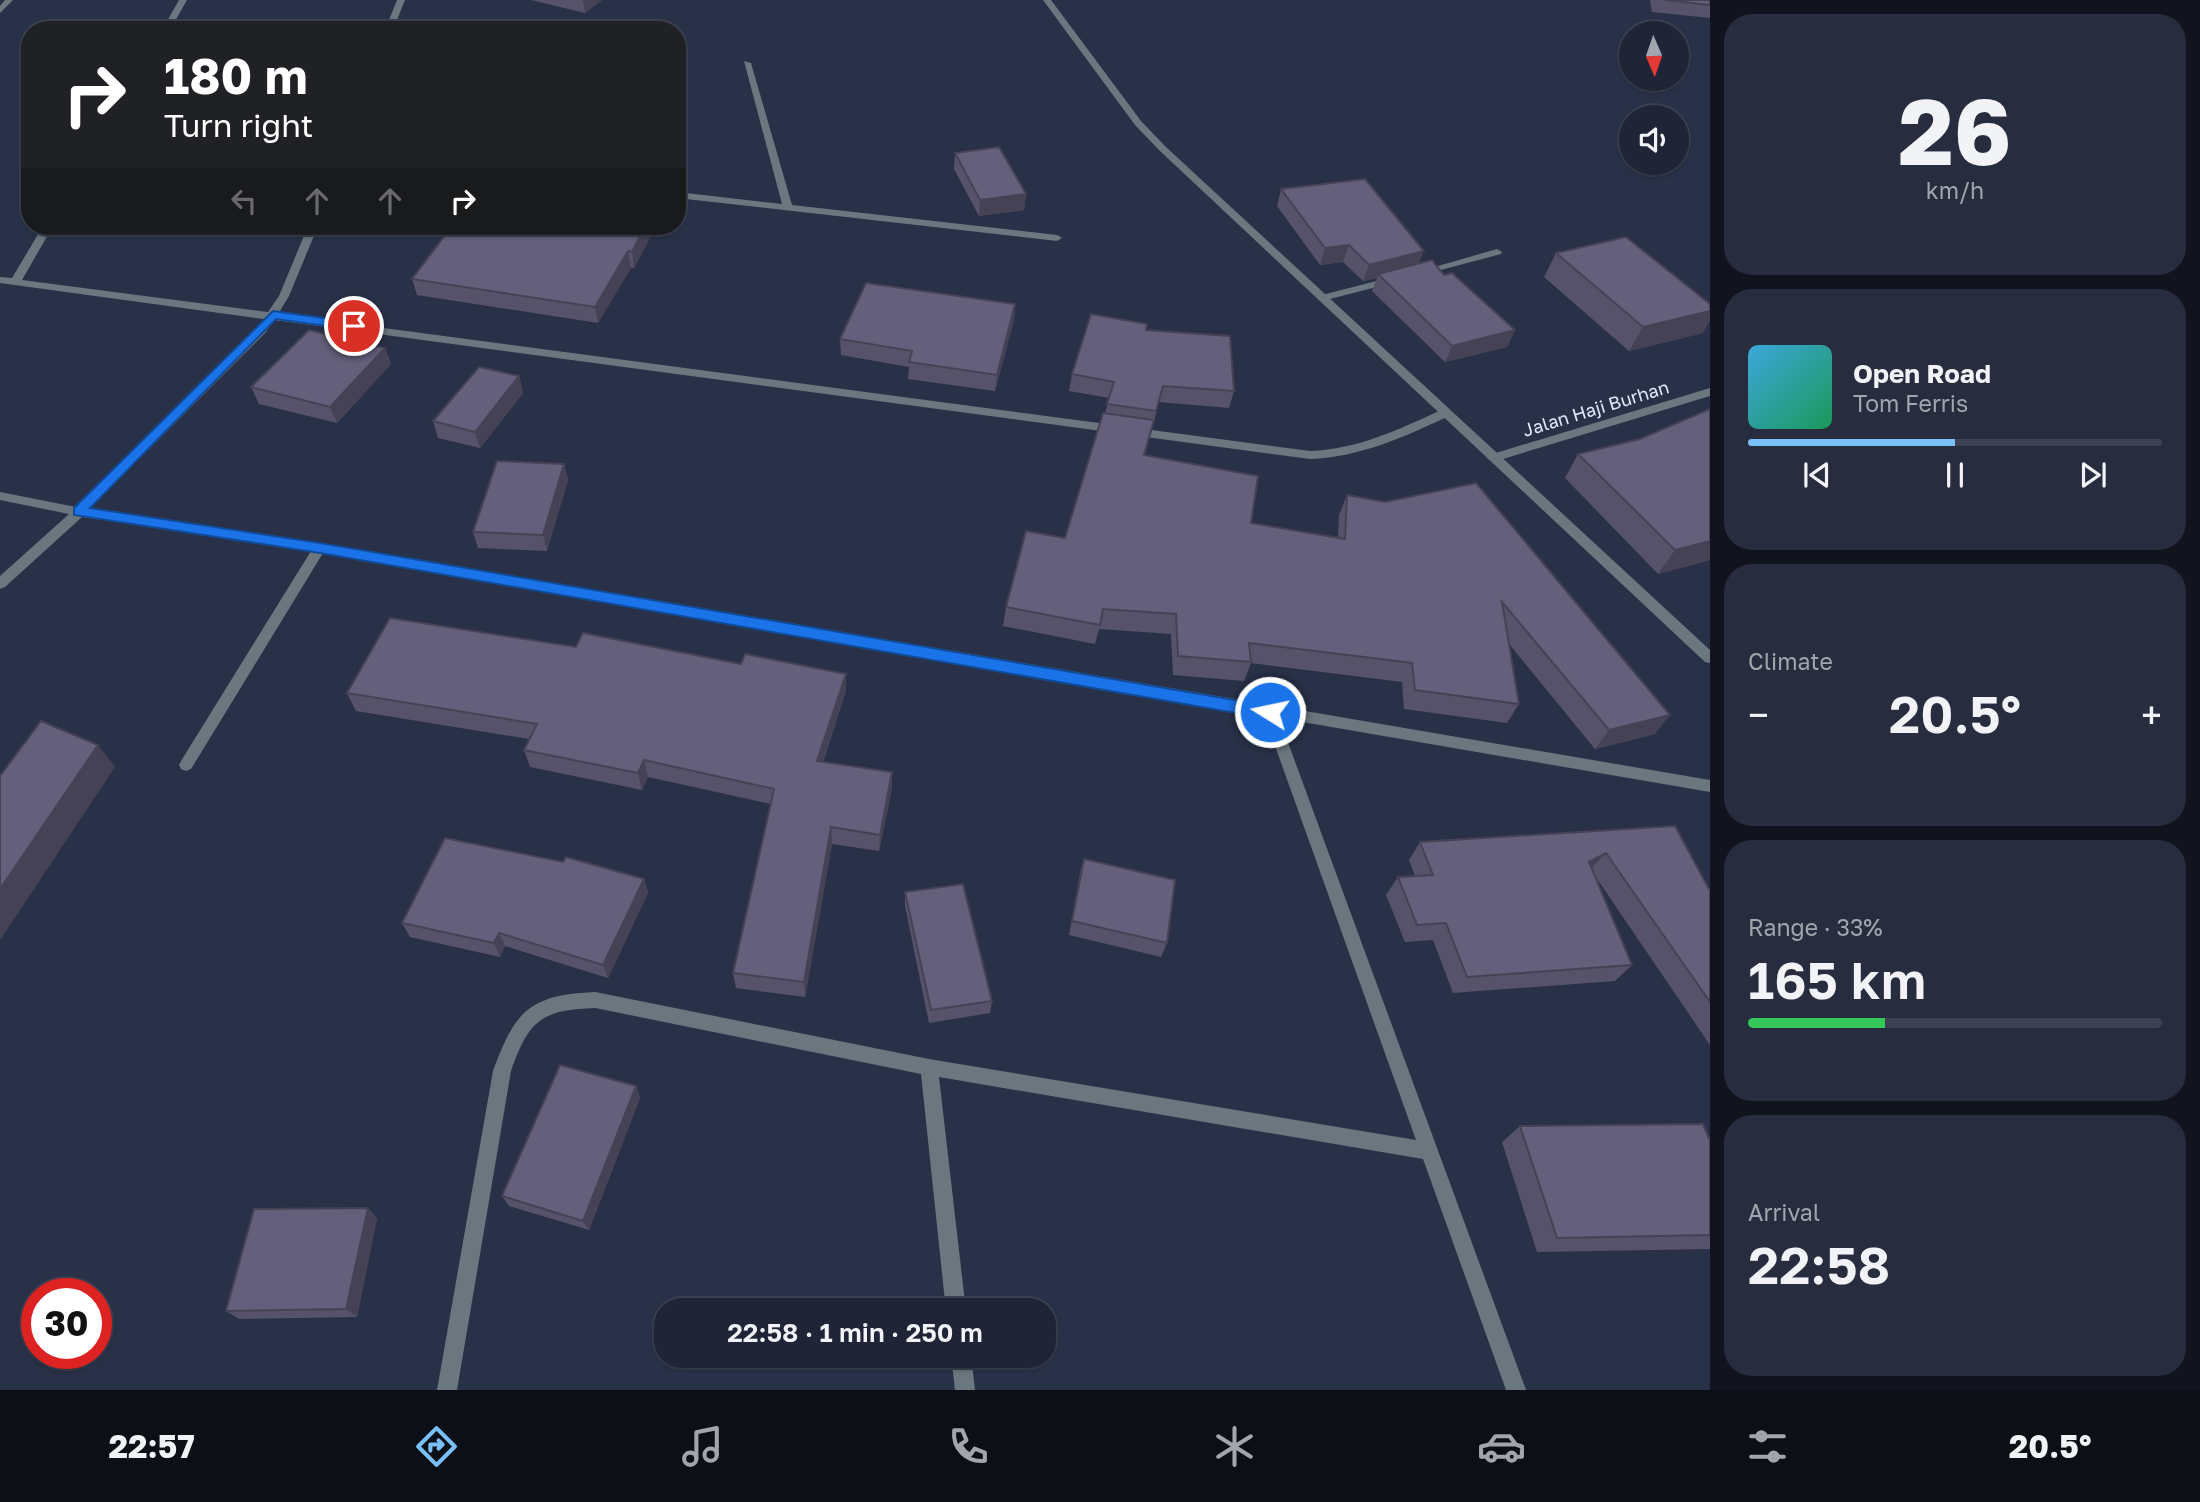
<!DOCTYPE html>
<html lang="en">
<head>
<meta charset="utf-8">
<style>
	:root { --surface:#1f2537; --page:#272d3f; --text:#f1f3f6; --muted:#a1a5ad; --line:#3c4252; --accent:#79bff8 }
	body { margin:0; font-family:"Golos Text",sans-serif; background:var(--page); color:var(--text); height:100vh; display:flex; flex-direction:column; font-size:26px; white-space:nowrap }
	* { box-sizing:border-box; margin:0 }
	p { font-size:23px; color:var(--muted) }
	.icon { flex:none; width:38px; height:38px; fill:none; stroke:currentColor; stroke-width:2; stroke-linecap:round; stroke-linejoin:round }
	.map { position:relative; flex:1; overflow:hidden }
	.sheet { display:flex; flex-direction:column; gap:14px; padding:14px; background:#11141e; width:490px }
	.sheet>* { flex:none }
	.hud { position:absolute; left:21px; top:21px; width:665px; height:214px; border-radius:28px; box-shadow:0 2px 5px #0004,0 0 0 2px var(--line); background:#202124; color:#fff; overflow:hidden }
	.needle { width:46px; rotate:178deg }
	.buttons { position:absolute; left:1619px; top:21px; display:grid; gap:14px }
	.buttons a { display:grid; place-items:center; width:70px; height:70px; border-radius:50%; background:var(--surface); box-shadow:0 2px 5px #0004,0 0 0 2px var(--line); font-size:35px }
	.speed { position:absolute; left:21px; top:1278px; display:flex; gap:14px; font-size:35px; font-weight:700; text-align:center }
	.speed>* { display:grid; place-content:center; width:91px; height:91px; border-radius:50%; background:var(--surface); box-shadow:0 2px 5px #0004,0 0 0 2px var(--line); line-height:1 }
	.speed .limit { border:10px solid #d22; background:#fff; color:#111 }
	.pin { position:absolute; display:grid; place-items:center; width:60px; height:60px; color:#fff; margin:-30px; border:4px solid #fff; border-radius:50%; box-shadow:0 2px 7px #0007 }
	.me { position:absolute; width:77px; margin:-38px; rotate:280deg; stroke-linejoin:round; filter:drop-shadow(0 0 5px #0008) }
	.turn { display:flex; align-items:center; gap:24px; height:147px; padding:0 28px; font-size:32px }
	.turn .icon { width:91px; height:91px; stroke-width:2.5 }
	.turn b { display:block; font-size:49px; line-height:60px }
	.lanes { display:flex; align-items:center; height:66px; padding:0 28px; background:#0003; justify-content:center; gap:35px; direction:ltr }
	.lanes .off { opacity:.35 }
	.big { font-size:52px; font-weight:600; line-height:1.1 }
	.sheet .tile { flex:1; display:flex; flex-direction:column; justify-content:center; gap:10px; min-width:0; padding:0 24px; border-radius:28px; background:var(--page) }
	.sheet .dial { align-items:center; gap:0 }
	.dial b { font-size:91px; line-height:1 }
	.song { display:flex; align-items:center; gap:21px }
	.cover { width:84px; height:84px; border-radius:10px; background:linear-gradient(135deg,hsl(200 70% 55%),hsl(150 70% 35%)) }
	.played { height:7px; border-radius:4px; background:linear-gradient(90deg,var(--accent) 50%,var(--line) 50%) }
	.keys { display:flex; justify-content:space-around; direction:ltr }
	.heat { display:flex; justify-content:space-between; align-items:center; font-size:38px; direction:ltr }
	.charge { height:10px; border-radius:5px; background:linear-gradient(90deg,#34c759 33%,var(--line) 0) }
	.trip { position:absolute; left:654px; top:1298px; width:402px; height:70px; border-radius:28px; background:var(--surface); box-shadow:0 2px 5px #0004,0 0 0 2px var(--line); font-weight:600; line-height:70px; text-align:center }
	.menu { display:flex; height:112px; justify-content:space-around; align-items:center; background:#0c0f16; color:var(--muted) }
	.menu .icon { width:49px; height:49px }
	.menu .current { color:var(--accent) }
	.menu b { font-size:32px; color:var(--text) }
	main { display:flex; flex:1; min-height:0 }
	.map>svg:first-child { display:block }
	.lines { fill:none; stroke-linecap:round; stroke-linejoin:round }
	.minor { fill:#6b767e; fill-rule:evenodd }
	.tertiary { fill:#6b767e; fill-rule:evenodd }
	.wall { fill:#56526a }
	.shaded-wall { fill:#464256 }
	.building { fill:#645f7b; stroke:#464256; stroke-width:2 }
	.route { fill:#1a73e8; stroke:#114b97; stroke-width:2 }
	.labels { text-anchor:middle; stroke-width:6; stroke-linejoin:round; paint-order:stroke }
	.street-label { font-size:18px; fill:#e3e9f9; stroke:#293149 }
</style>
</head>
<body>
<main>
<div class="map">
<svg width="1710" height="1390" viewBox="0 0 1710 1390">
	<rect width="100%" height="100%" fill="#293149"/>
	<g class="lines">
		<path class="minor" d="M5,0H13L0,13V6Z
			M179,0H187L170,30H162Z
			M397,0H405L393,30H385Z
			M744,61L751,63L792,205L1057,235L1062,238L1057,241L677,198V192L782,204Z
			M43,226H53L22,280L268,312L279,296L308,226H318L289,296L278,314L1310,451C1358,449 1398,430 1441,410H1449V416C1404,437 1361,457 1310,459L274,320L265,333L89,509L320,543L1710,780V792L1279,718L1526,1390H1506L1423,1159L939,1077L966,1311H946L921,1074L595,1008C541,1010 529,1020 511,1071L457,1390H437L493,1071C515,1011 529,995 595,992L929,1059L1416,1140L1264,715L323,553L191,769L186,771L181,769L179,765L181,761L311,551L82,517L5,587L0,589V576L69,514L0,500V492L76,507L257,329L264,319L0,283V277L12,278Z
			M1497,249L1502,252L1501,254L1422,275L1417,272Z
			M1392,277L1397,280L1396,282L1322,301L1317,298L1318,296Z
			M1710,388V396L1493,462L1487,458L1489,455Z
			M951,1356H971L975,1390H955Z"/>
		<path class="tertiary" d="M1043,0H1051L1141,121L1166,147L1710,650V663L1705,662L1160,151L1135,125Z"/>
	</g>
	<path class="wall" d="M531,0H602L585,13Z
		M1650,0H1710V18L1652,12Z
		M955,153L1026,194L1024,210L979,216L954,169Z
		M1281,189L1419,264L1444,275L1515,330L1507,347L1445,362L1372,291L1377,278L1363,281L1343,262L1320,265L1277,206Z
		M656,226L634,268H631L598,323L417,295L412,279Z
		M1556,253L1703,333L1629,351L1544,277Z
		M1015,304L1014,320L995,391L908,379L909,367L841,355L840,339Z
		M1146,330L1234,391L1229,408L1159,402L1145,455L1251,523L1338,538L1339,515L1347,495L1385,502L1655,734L1595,749L1509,644L1519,704L1507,723L1404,709L1402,682L1251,663L1244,681L1173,675L1171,634L1099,629L1095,644L1003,626L1006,607L1065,538L1105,414L1109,398L1069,391L1072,374Z
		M385,348L391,364L337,423L259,404L251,387Z
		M519,376L523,393L480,448L438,438L433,421Z
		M1640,439L1710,560L1658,574L1565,478L1578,454Z
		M564,464L568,480L547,551L478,548L473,532Z
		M846,691L823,762L892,772V788L879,851L832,844L805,997L736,988L733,973L771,804L648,777L642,790L530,767L524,750L529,739L356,711L347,693Z
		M1675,826L1710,891V1045L1595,876L1632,965L1615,981L1453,993L1433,940L1405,942L1386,895L1398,877L1415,876L1409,860L1420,842Z
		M1084,859L1167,943L1161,957L1069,935L1080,873Z
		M644,879L648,893L608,978L505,946L500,957L410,937L402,923Z
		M905,892L992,1001L990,1013L929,1023L905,906Z
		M636,1086L640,1098L589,1230L509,1206L502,1196Z
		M1520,1126L1710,1141V1249L1537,1252L1502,1142Z
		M377,1218L357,1317L239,1319L226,1311Z"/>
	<path class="shaded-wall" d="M583,0H602L585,13Z
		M1026,194L1024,210L979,216L980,200Z
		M645,226H656L634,268L632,252Z
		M1349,245L1343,262L1320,265L1325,248Z
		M628,251L631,268L598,323L595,307Z
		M1424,251L1417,267L1378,274L1377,278L1363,281L1369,265Z
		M1015,304L1014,320L995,391L997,375Z
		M1710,311V321L1703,333L1629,351L1643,327Z
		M1515,330L1507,347L1445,362L1452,346Z
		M385,348L391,364L337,423L330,407Z
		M519,376L523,393L480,448L475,432Z
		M564,464L568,480L547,551L543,535Z
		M1710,541V560L1658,574L1675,550Z
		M846,674V691L817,778V761Z
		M1670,715L1655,734L1595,749L1609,730Z
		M98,745L115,767L0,940V889Z
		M644,760L648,777L642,790L638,773Z
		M892,772V788L879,851L880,835Z
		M831,827L832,844L805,997L804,982Z
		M1606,853L1590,870L1589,862Z
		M644,879L648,893L608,978L603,965Z
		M499,933L505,946L500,957L494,943Z
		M636,1086L640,1098L589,1230L583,1221Z
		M368,1208L377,1218L357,1317L346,1309Z"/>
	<path class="building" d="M1665,0H1710V5Z
		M999,147L1026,194L980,200L955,153Z
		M1365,179L1424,251L1369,265L1349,245L1325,248L1281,189Z
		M452,226H645L632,252L628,251L595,307L412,279Z
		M1626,237L1710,304V311L1643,327L1556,253Z
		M1432,260L1444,275L1452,273L1515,330L1452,346L1378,274Z
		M866,283L1015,304L997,375L909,362L912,351L840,339Z
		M1091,314L1147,324L1146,330L1230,336L1234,391L1163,386L1156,411L1107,404L1114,382L1072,374Z
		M309,330L385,348L330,407L251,387Z
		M479,367L519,376L475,432L433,421Z
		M1710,409V541L1675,550L1578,454L1640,439Z
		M1103,413L1154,420L1144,455L1258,476L1251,523L1345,539L1347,495L1385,502L1476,483L1670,715L1609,730L1502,602L1519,704L1415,690L1412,663L1249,643L1251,662L1178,656L1176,614L1103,609L1100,625L1006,607L1026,531L1065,538Z
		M497,461L564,464L543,535L473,532Z
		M390,618L576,647L583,633L741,664L745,654L846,674L817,761L892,772L880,835L831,827L804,982L733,973L774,789L644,760L638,773L524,750L537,724L347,693Z
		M41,721L98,745L0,889V776Z
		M1675,826L1710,891V1002L1606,853L1589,862L1632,965L1467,977L1446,923L1417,925L1398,877L1433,875L1420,842Z
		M445,838L563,862L566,857L644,879L603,965L499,933L494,943L402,923Z
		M1084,859L1175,880L1167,943L1072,921Z
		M963,884L992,1001L931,1010L905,892Z
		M560,1065L636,1086L583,1221L502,1196Z
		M1703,1124L1710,1141V1235L1557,1238L1520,1126Z
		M368,1208L346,1309L226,1311L254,1209Z"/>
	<path class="route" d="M273,311L354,322L361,326L354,330L276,319L90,508L320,543L1270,706L1278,712L1270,719L320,553L74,515V508Z"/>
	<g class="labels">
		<g class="street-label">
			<text transform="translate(1596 409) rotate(-17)" y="6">Jalan Haji Burhan</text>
		</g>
	</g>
</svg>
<div class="buttons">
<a><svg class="needle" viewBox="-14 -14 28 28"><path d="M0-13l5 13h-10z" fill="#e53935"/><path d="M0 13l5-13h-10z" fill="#a1a5ad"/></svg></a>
<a><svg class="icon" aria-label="sound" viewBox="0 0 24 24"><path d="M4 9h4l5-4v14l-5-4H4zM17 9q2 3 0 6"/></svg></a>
</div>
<div class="speed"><div class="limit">30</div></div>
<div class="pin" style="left:354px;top:326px;background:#d93025"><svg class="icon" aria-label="arrive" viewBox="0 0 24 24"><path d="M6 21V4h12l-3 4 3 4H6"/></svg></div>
<svg class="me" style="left:1270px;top:712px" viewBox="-20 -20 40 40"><circle r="17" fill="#1a73e8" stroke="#fff" stroke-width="3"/><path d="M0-11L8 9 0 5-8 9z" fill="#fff"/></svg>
<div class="trip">22:58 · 1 min · 250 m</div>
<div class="hud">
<div class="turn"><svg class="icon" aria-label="right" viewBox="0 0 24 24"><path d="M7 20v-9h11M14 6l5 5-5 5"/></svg><div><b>180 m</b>Turn right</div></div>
<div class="lanes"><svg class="icon off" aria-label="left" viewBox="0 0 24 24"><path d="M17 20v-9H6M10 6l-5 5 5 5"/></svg><svg class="icon off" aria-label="ahead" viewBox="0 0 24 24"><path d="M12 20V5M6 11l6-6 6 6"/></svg><svg class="icon off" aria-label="ahead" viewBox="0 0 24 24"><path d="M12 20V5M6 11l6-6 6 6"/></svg><svg class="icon" aria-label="right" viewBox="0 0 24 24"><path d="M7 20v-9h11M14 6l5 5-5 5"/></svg></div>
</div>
</div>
<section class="sheet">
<div class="tile dial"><b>26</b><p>km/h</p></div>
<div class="tile">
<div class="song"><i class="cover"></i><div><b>Open Road</b><p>Tom Ferris</p></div></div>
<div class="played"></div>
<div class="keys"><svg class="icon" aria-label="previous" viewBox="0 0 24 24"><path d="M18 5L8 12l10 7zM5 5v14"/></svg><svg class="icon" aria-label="pause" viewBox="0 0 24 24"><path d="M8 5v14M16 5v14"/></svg><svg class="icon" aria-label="next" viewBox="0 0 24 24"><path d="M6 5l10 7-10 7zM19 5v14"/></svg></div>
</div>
<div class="tile"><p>Climate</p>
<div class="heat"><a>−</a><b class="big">20.5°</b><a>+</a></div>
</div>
<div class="tile"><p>Range · 33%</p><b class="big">165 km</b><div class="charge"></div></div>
<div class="tile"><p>Arrival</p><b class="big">22:58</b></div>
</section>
</main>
<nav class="menu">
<b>22:57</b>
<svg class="icon current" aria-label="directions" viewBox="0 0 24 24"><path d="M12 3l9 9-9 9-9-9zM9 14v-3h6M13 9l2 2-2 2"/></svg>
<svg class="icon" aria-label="music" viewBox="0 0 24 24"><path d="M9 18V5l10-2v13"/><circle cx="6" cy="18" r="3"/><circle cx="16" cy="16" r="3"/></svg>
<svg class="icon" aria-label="phone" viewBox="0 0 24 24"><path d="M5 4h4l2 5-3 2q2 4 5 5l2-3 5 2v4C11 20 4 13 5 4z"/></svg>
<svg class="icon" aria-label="climate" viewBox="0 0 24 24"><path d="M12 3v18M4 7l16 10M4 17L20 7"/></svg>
<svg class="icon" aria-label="car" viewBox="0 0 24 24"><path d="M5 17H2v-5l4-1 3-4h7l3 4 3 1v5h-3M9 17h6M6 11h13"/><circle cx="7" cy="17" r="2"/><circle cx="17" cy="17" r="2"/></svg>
<svg class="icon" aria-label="filters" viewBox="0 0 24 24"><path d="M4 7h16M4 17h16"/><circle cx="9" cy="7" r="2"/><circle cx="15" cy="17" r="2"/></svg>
<b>20.5°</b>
</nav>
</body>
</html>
